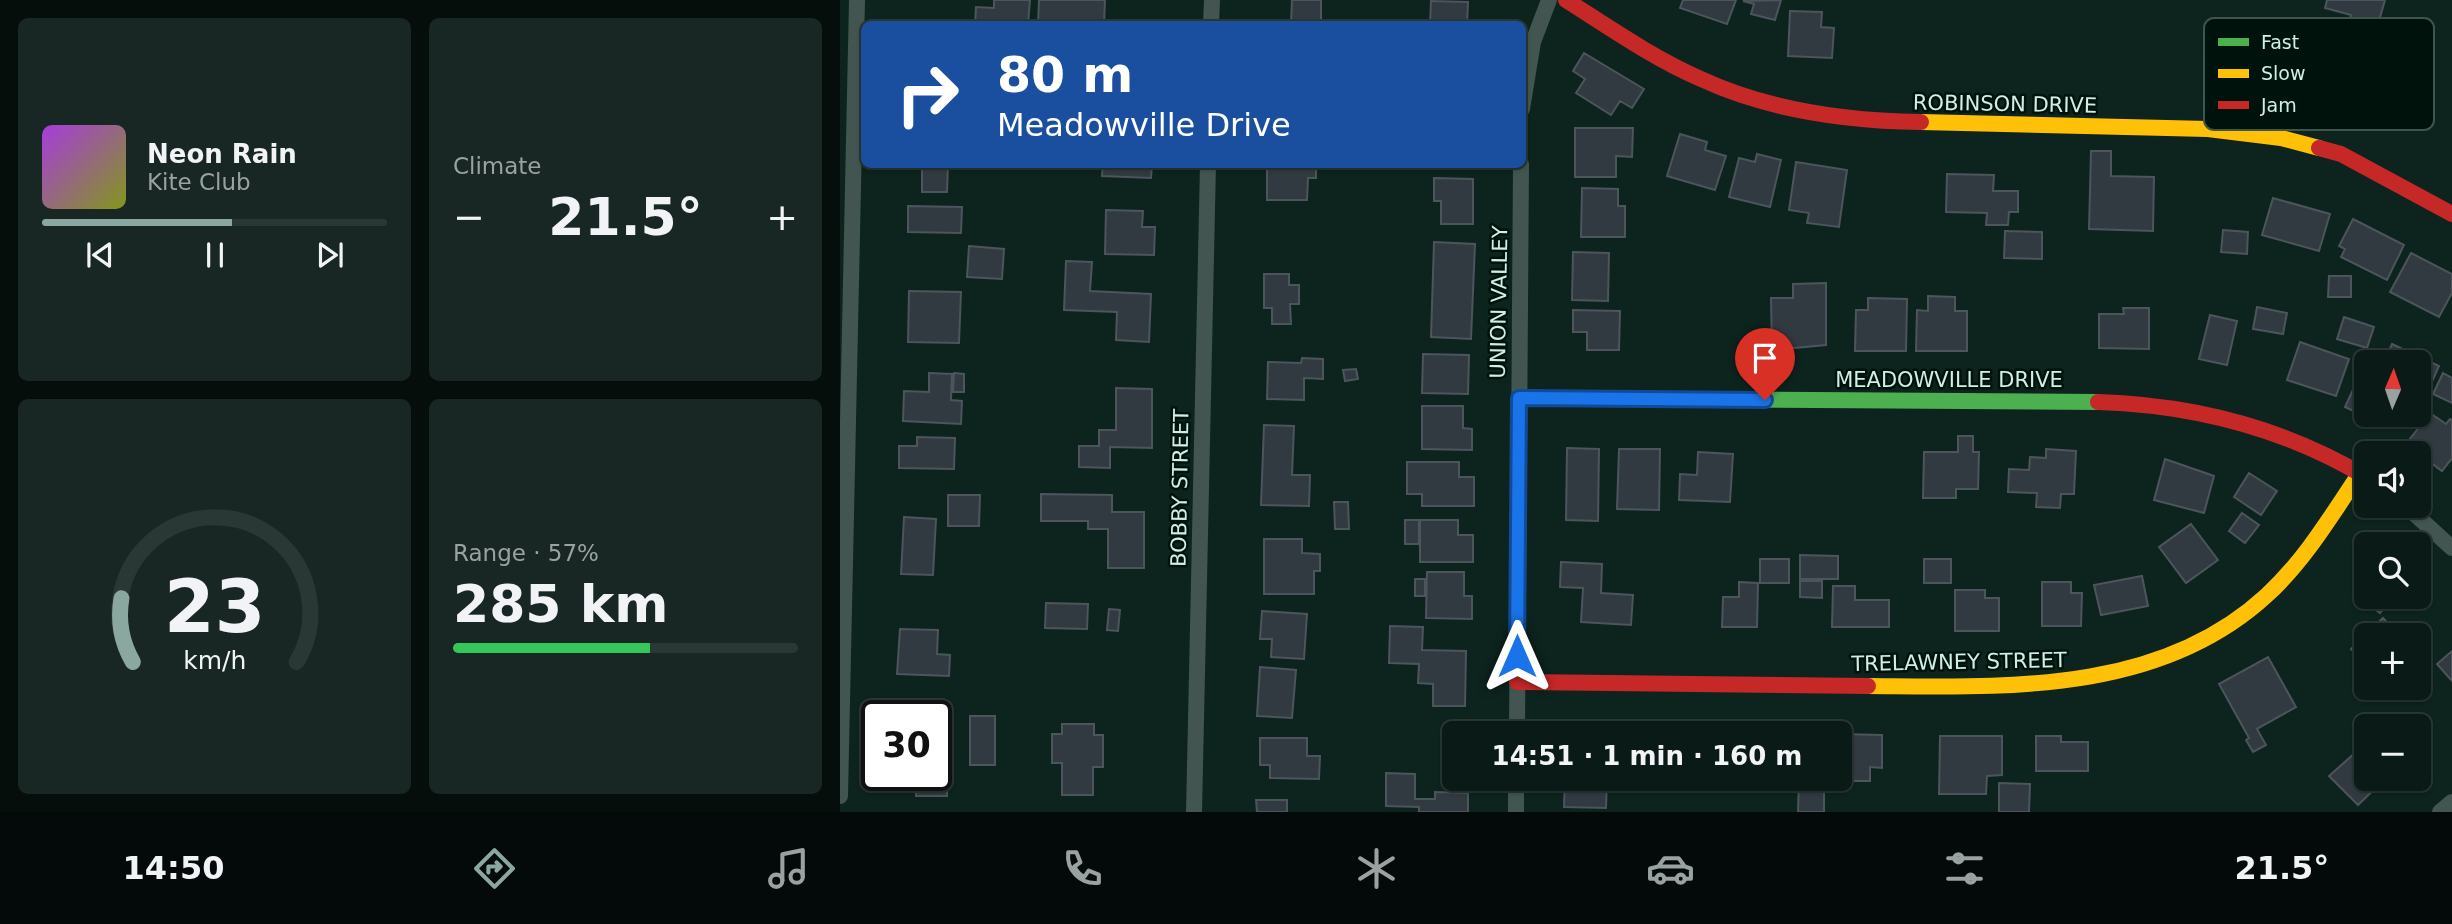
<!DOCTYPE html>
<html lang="en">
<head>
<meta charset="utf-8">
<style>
	:root { --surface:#0a1a16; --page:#182723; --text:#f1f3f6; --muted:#99a1a1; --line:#2a3835; --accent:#8aa89f }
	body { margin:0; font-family:"DejaVu Sans",sans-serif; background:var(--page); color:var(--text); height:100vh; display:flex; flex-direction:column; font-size:26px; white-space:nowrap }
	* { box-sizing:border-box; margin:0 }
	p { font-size:23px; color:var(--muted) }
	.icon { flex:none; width:38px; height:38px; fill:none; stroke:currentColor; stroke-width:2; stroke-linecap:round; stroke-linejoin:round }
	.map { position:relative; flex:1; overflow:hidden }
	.sheet { display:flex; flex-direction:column; gap:18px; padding:18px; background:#060e0c; width:840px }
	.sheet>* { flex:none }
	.hud { position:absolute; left:21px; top:21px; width:665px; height:147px; border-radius:10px; box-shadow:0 2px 5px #0004,0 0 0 2px var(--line); background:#1a4fa0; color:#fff; overflow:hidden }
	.needle { width:46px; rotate:2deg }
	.tools { position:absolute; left:1514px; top:350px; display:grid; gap:14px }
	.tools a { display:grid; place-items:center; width:77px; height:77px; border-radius:10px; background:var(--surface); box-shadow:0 2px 5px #0004,0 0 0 2px var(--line); font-size:35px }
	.speed { position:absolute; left:21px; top:700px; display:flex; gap:14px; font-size:35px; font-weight:700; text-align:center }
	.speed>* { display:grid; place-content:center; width:91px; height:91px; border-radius:50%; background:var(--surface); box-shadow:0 2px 5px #0004,0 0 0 2px var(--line); line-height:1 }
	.speed .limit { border:4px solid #111; border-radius:10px; background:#fff; color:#111 }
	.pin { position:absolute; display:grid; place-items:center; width:60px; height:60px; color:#fff; margin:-72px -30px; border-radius:50% 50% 50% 0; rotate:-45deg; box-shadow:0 0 7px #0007 }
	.pin .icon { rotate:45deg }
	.me { position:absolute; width:77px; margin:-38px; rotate:0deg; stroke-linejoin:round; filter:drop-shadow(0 0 5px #0008) }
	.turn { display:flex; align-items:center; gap:24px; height:147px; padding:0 21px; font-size:32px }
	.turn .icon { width:91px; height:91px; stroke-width:2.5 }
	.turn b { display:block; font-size:49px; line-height:60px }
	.big { font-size:52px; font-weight:700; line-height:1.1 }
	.sheet .card { flex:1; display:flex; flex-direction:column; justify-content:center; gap:10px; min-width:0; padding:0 24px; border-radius:10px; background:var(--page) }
	.sheet .dial { align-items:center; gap:0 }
	.dial svg { height:182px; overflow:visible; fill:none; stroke:var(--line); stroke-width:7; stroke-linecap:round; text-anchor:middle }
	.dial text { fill:var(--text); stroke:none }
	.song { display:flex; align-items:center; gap:21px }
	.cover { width:84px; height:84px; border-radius:10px; background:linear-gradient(135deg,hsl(280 70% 55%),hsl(70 70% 35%)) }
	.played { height:7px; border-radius:4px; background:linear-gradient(90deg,var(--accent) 55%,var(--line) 55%) }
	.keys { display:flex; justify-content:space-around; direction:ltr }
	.heat { display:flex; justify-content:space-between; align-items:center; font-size:38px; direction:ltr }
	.charge { height:10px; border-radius:5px; background:linear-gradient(90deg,#34c759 57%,var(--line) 0) }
	.sheet .tiles { flex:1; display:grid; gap:18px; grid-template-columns:repeat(2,1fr) }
	.trip { position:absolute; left:602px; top:721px; width:410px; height:70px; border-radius:10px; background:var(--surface); box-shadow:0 2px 5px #0004,0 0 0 2px var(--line); font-weight:700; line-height:70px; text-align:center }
	.tab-bar { display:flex; height:112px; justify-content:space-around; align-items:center; background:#040a09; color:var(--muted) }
	.tab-bar .icon { width:49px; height:49px }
	.tab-bar .selected { color:var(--accent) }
	.tab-bar b { font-size:32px; color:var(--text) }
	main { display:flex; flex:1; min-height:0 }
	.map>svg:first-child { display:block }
	.building { fill:#323a41; stroke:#4c545c; stroke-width:2 }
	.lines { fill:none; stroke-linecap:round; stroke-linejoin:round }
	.street { stroke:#425550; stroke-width:16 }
	.fast { stroke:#4caf50; stroke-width:16 }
	.slow { stroke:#ffc107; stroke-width:16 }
	.jam { stroke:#c62828; stroke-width:16 }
	.route-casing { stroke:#114b97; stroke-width:18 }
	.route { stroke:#1a73e8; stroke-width:12 }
	.labels { text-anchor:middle; stroke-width:5; stroke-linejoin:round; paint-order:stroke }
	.street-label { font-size:21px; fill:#cef0e4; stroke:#00120c }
	.key { fill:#00120c; stroke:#3e554d; stroke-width:2 }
	.key-label { font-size:19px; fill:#cef0e4 }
</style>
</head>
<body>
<main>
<section class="sheet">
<div class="tiles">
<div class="card">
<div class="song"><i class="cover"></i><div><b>Neon Rain</b><p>Kite Club</p></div></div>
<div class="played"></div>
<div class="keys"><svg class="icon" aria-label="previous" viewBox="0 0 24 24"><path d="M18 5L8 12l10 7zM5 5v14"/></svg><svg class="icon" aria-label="pause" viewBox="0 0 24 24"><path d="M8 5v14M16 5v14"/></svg><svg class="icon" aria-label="next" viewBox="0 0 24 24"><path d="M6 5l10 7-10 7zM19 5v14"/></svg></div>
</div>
<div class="card"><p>Climate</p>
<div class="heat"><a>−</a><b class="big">21.5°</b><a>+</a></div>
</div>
<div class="card dial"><svg viewBox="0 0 100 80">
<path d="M14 69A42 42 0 1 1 86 69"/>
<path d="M14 69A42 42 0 0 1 9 41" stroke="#8aa89f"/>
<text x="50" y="56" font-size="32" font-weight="700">23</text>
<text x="50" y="72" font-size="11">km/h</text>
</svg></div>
<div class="card"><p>Range · 57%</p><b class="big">285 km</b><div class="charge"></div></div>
</div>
</section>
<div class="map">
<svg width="1612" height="812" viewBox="0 0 1612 812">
	<rect width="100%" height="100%" fill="#0d231e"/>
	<path class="building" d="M154,0H190L188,24H135L136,7L154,8Z
		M199,0H265L264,24H198Z
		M452,0H481V24H451Z
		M843,0H896L887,24L840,8Z
		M941,0L935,20L911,14L914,4L903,1Z
		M1487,0H1545L1531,49L1503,42L1511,15L1485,8Z
		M591,1L628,2L627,24H590Z
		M950,11L982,12L981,27L994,28L992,58L948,56Z
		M744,53L804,89L792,108L780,101L771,115L736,93L745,79L733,71Z
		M735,128H793L792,157L776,156V177H735Z
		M840,134L867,142L865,150L886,156L875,190L827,176Z
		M1251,151H1271V176L1314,177L1313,231L1249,229Z
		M917,154L941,160L930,207L889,197L899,158L915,162Z
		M956,162L1007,170L999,227L967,223L969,213L949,210Z
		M82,164H108L107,192H82Z
		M263,164H312L311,178L262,176Z
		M427,164H476V178H468L467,200H427Z
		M1107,174L1154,175L1153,191H1178V212H1169L1168,225H1146L1147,213L1106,212Z
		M594,178L633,179V224H601V201H594Z
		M742,188L778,189V206H785V237H741Z
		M1433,198L1490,214L1479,251L1422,235Z
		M68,206L122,207L121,233L68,232Z
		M266,210L303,211L302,227H315L314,255L265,254Z
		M1513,219L1564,245L1547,280L1501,257L1505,249L1499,246Z
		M1383,230L1408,232L1407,254L1381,252Z
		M1165,231L1202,232V259L1164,258Z
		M594,242L635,244L631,339L591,337Z
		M129,246L164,249L162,279L127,277Z
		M733,252L769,253L768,301L732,300Z
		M1571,253L1612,274V293L1599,317L1550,292Z
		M226,261L252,262L250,291L311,294L309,342L276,340L277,312L224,310Z
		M424,274H449V285H459V304H450L451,324H432V308H424Z
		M1489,276H1511V297H1488Z
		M986,283V345L932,350L931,298H953V284Z
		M69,291L121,292L119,343L68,342Z
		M1088,296L1115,297V311H1127V351H1076L1077,310L1088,311Z
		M1028,298L1067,299L1066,351H1015L1016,310H1028Z
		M1417,307L1447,313L1443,334L1413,329Z
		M1283,308H1309V349L1259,348V314H1284Z
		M733,310L780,311L779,350H747V332H733Z
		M1370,315L1397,321L1387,365L1359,359Z
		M1504,317L1534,327L1527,348L1497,339Z
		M1460,342L1509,359L1496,396L1447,380Z
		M1552,344L1599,366L1590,386L1578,380V362H1544Z
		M583,354L629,355L628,394L582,393Z
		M462,358L483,359V379L464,378V400L427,399L428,362L461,363Z
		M1523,368L1526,369V415H1550L1545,426L1505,407Z
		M516,369L518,379L505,381L503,370Z
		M89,373L112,374L111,400L122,401L121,424L63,421L64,391L89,392Z
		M114,373L124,374V392H113Z
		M1603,373L1612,378V403L1593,394Z
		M276,388L312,389V448L270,447V468L239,467V446H259V430H276Z
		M582,406H623V428L632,429V450L582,449Z
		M1590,413L1606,424L1610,419L1612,421V458L1602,471L1566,444Z
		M424,425L454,426L452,475H470L469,506L421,505Z
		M1118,436H1133V452H1139L1138,489H1116V498H1083L1084,452H1118Z
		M77,437L115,438L114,469L59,468V446H77Z
		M727,448L759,449L758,521L726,520Z
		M779,449H820L819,510L777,509Z
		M1206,449L1236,451L1234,494H1221L1220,508L1196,507L1197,493L1168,492L1169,469L1189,470L1190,457L1206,458Z
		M858,452L893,454L890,502L839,500L840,474L857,475Z
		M1325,459L1374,476L1364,513L1314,500Z
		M567,462H619V477H634V506H582V494H567Z
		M1409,473L1437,491L1421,515L1394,497Z
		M201,494L272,495V512H304V568H268V529H248V521H201Z
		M108,495H140L139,526H108Z
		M494,502H508L509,529H495Z
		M1402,513L1419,525L1405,543L1389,531Z
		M64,517L96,519L93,575L61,574Z
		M565,520H579V544H565Z
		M580,520H618V535H633V562H580Z
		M1351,524L1378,560L1346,583L1319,547Z
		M424,539H462V553L480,554V571H474V594H424Z
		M960,555L998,556V579H960Z
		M920,559H949V583H920Z
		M1084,559H1111V583H1084Z
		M721,562L762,564L761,593L793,595L791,625L741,622L743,588L720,587Z
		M587,572H624V596H632V619L586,618Z
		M1302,576L1308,606L1261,615L1254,585Z
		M1526,576V597H1552L1540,613L1513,593Z
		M575,579H585V596H575Z
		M960,581H982V598L960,597Z
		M899,582L918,583L917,627H882L883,597H899Z
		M1202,582H1231V593H1242L1241,626H1202Z
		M993,586H1015V600H1049V627H992Z
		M1115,590H1145V598H1159V631H1115Z
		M206,603L248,604L247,629L205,628Z
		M269,609L280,610L278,631L267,630Z
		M422,611L467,614L464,659L431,657L432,639H420Z
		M1543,618L1558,634L1526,635V664L1511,649Z
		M550,626L583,627L582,650L626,651L625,706H593V684L578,683L579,664L549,663Z
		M60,629L98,630L97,654L110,655L109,676L57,674Z
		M1612,651V681L1597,664Z
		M1428,657L1456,707L1417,729L1426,745L1413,752L1406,740L1409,738L1379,684Z
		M420,667L456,670L452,718L417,716Z
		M130,716H155V765H130Z
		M222,724H254V735H263V767H253V795H222V763H212V734H222Z
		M96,730H107V796H76V775H96Z
		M999,734L1042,735V768L1030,767V781H989L999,779Z
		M1100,736H1162V775L1147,776L1146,794H1099Z
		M1196,736H1221V742H1248V771H1196Z
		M420,738H467V756H480L479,779L430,778V765H420Z
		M1525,744L1526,779H1545L1518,805L1489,776Z
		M546,773L575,774V799H595V792L628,793V812H579V807L546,806Z
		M725,779H767L766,808L724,807Z
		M959,779H984V812H958Z
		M1159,783L1190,784L1189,812H1159Z
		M416,800H447V812H417Z"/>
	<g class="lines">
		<path class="street" d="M371,24L372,0
			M682,109L693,42L709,0
			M1566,506L1612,548
			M677,733L681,164
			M0,796L17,0
			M354,812L368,164
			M676,812V779
			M1600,812L1612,802"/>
		<path class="fast" d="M679,398L1258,402"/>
		<path class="slow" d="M1081,122L1368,129L1441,138L1479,148
			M1028,686C1165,687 1319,695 1427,595C1465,560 1491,516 1520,473"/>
		<path class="jam" d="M726,0C770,28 813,58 861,79C930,111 1006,121 1081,122
			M1479,148L1501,154L1612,214
			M1258,402C1353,405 1444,428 1526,477
			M677,682L1028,686"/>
	</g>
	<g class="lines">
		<g class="route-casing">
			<path id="route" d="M677,656L679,398L925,400"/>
		</g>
		<use href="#route" class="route"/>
	</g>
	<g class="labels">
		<g class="street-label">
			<text transform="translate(1165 104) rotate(1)" y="7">ROBINSON DRIVE</text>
			<text transform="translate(659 302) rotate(-89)" y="7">UNION VALLEY</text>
			<text x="1109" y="387">MEADOWVILLE DRIVE</text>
			<text transform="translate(340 488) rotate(-89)" y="7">BOBBY STREET</text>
			<text transform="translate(1119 662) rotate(-1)" y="7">TRELAWNEY STREET</text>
		</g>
	</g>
	<rect x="1364" y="18" width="230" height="112" rx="10" class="key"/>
	<rect x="1378" y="38" width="31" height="8" fill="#4caf50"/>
	<rect x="1378" y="69" width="31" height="9" fill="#ffc107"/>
	<rect x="1378" y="101" width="31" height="8" fill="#c62828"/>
	<g class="key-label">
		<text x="1421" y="49">Fast</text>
		<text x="1421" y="80">Slow</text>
		<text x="1421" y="112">Jam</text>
	</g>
</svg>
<div class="tools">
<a><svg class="needle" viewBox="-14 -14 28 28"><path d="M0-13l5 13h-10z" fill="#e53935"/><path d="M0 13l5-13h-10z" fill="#99a1a1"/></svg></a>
<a><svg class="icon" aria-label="sound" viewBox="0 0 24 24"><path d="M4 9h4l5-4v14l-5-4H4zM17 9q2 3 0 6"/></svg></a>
<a><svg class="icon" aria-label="search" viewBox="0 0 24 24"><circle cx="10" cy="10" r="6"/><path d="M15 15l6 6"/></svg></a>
<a>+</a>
<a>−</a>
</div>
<div class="speed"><div class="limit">30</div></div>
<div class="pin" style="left:925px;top:400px;background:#d93025"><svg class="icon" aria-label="arrive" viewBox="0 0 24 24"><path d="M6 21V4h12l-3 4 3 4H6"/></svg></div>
<svg class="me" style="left:677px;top:656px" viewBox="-20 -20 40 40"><path d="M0-17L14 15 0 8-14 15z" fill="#1a73e8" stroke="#fff" stroke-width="4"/></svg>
<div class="trip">14:51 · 1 min · 160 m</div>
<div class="hud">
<div class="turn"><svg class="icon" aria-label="right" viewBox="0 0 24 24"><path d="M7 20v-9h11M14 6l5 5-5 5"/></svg><div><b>80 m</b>Meadowville Drive</div></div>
</div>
</div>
</main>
<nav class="tab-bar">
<b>14:50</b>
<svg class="icon selected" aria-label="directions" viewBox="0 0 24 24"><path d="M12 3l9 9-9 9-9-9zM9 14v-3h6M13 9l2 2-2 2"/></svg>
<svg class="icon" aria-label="music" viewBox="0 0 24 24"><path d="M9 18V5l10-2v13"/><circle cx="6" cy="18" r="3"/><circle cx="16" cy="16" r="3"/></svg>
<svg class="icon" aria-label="phone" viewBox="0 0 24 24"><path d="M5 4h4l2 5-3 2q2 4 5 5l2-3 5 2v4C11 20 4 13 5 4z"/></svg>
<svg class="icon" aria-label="climate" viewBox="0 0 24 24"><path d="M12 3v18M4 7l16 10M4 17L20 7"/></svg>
<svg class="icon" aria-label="car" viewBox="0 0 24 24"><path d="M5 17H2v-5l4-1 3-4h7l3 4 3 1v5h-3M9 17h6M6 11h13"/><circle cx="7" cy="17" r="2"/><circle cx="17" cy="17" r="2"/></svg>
<svg class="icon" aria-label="filters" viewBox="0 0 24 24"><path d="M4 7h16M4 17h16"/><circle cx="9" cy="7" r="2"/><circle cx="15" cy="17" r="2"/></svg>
<b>21.5°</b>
</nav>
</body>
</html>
